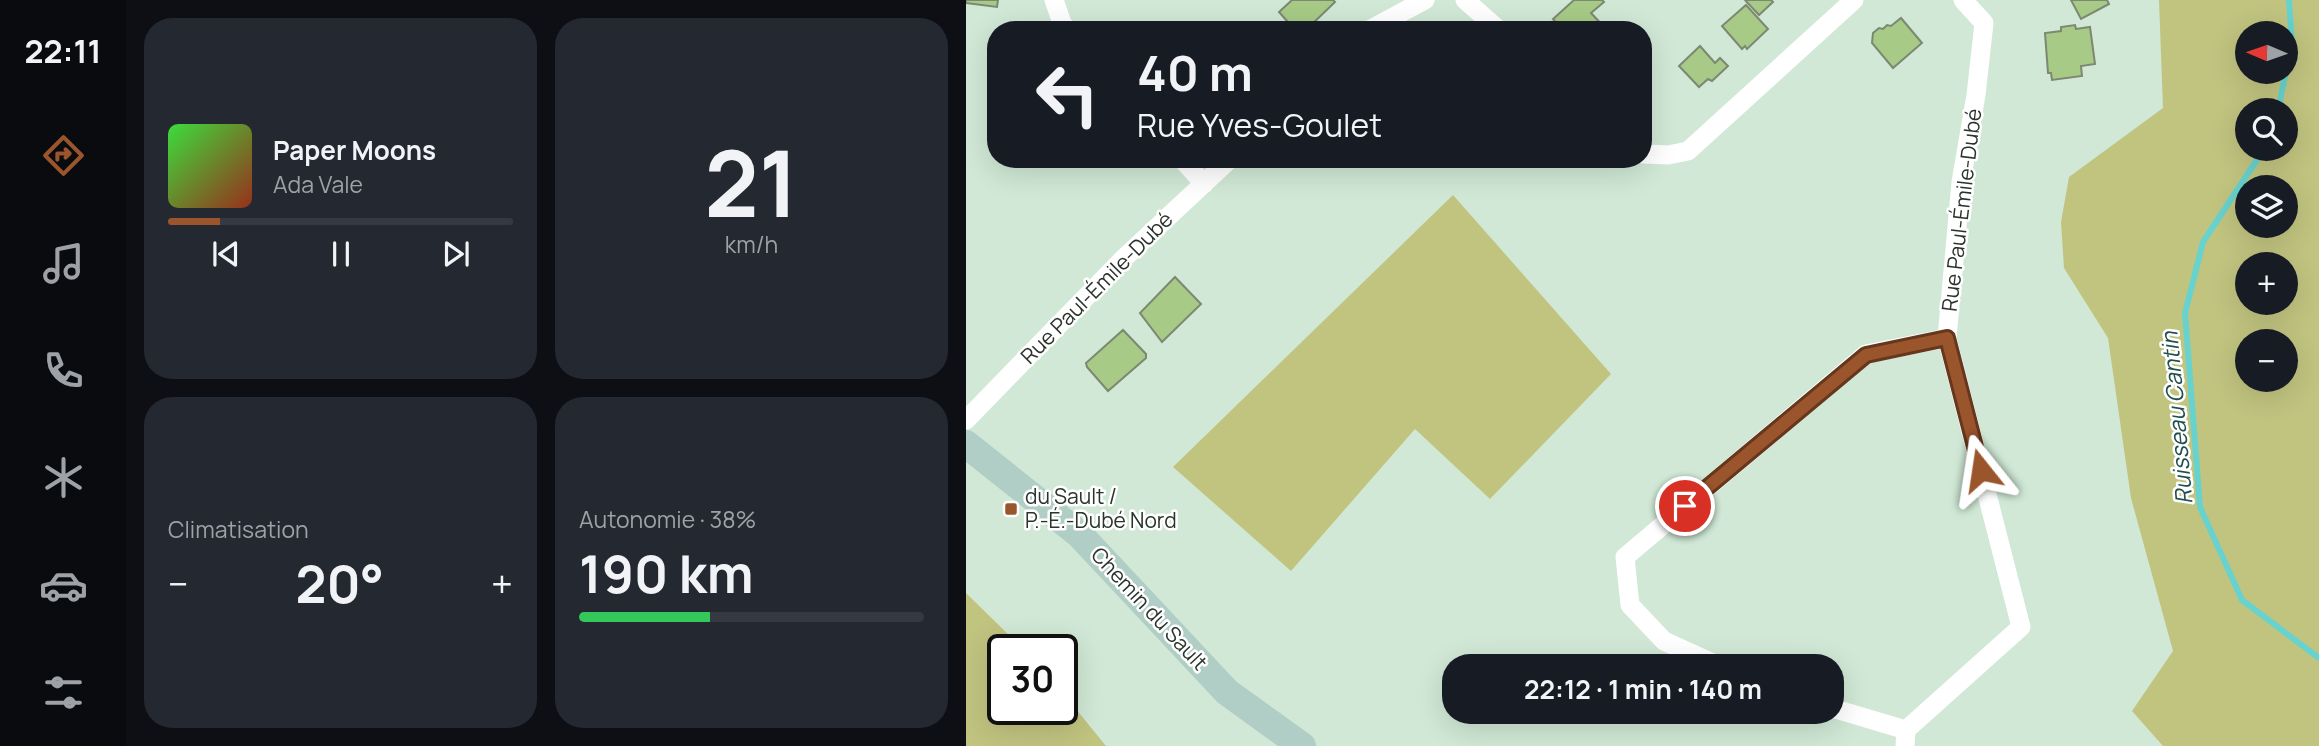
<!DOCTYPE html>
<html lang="fr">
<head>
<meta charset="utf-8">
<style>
	:root { --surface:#171b24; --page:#242831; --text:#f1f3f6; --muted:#9ea1a6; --line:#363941; --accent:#9b552d }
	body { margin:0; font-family:Manrope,sans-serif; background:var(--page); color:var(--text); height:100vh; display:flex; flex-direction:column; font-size:26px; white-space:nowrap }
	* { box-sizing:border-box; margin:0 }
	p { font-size:23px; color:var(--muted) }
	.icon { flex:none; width:38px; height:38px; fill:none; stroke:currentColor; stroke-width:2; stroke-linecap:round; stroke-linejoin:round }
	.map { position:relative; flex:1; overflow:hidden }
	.panel { display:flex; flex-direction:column; gap:18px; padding:18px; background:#0d0f14; width:840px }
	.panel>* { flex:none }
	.hud { position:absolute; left:21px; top:21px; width:665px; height:147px; border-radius:28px; box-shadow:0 7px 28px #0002; background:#171b24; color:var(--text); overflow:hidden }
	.needle { width:46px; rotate:272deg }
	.tools { position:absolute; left:1269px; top:21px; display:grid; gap:14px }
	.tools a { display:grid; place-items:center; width:63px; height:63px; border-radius:50%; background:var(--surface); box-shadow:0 7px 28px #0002; font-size:35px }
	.speed { position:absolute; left:21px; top:634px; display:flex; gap:14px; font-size:35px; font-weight:700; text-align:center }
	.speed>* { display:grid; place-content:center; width:91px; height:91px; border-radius:50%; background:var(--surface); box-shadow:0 7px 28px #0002; line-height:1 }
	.speed .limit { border:4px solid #111; border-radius:10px; background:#fff; color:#111 }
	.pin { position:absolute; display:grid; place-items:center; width:60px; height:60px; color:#fff; margin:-30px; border:4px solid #fff; border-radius:50%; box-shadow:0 2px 7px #0007 }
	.me { position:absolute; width:77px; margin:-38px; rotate:345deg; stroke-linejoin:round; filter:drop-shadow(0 0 5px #0008) }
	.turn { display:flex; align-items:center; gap:24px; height:147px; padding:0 35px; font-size:32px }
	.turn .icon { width:91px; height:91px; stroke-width:2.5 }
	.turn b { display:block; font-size:49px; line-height:60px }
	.big { font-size:52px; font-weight:700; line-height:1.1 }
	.panel .widget { flex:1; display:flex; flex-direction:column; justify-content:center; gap:10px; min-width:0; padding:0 24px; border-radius:28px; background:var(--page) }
	.panel .dial { align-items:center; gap:0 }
	.dial b { font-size:91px; line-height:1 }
	.song { display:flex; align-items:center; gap:21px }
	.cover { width:84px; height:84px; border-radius:10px; background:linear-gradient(135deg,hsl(120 70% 55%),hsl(10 70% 35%)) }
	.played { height:7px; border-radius:4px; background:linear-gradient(90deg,var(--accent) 15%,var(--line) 15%) }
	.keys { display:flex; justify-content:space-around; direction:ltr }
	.heat { display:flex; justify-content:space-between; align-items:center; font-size:38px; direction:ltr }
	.charge { height:10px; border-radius:5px; background:linear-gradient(90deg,#34c759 38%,var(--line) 0) }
	.panel .tiles { flex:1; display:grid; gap:18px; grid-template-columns:repeat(2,1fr) }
	.trip { position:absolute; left:476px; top:654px; width:402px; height:70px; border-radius:28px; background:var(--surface); box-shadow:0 7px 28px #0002; font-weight:700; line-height:70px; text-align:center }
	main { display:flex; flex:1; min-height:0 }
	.tabs { display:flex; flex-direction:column; width:126px; justify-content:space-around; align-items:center; background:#090b0e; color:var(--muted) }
	.tabs .icon { width:49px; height:49px }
	.tabs .selected { color:var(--accent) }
	.tabs b { font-size:32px; color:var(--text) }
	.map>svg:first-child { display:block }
	.green { fill:#c1c47f; fill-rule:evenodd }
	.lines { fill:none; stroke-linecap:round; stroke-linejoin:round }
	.stream { stroke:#67d2ce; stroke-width:6 }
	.building { fill:#a7ca86; stroke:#7c8872; stroke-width:2 }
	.street { stroke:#fff; stroke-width:19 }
	.secondary { stroke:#b1cec6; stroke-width:28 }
	.route-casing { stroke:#65371d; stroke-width:18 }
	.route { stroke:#9b552d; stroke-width:12 }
	.poi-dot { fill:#9b552d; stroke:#fff; stroke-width:2.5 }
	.labels { text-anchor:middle; stroke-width:5; stroke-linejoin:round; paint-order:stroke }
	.street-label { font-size:21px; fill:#2b342c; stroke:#fff }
	.poi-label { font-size:21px; fill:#2b342c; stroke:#fff; text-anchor:start }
	.water-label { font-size:23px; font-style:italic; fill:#204f4e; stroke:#fff }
</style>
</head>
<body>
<main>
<nav class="tabs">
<b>22:11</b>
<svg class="icon selected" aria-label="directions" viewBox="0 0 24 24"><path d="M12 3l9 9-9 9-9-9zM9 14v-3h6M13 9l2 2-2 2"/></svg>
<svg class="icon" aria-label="music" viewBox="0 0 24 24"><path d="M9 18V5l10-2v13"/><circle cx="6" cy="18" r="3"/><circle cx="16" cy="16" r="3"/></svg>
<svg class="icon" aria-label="phone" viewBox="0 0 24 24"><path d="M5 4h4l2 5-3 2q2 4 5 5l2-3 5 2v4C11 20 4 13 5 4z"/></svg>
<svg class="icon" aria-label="climate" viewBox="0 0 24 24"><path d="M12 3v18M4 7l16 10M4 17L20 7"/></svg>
<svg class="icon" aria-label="car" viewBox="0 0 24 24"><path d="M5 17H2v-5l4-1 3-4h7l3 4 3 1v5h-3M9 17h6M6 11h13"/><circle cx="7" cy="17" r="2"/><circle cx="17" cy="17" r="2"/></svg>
<svg class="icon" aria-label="filters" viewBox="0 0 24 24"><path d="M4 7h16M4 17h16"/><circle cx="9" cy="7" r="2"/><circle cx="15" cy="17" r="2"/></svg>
</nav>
<section class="panel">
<div class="tiles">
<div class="widget">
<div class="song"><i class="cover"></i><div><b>Paper Moons</b><p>Ada Vale</p></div></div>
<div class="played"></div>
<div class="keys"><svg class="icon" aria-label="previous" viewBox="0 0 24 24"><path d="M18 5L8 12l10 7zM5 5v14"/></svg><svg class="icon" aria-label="pause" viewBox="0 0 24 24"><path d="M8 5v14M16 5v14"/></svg><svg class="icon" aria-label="next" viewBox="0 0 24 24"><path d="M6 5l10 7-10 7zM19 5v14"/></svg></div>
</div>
<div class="widget dial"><b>21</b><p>km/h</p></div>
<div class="widget"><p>Climatisation</p>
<div class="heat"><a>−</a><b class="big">20°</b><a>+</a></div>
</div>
<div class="widget"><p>Autonomie · 38%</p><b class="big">190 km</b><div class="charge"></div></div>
</div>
</section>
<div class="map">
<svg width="1353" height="746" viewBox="0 0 1353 746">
	<rect width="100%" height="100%" fill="#d0e8d5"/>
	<path class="green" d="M1193,0H1353V746H1197L1166,711L1207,651L1165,498L1142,338L1098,268L1095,222L1103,177L1197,108ZM1281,33H1320V72H1281ZM1281,110H1320V149H1281ZM1281,187H1320V226H1281ZM1281,264H1320V303H1281ZM1281,341H1320V380H1281Z
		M487,195L645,374L524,499L449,429L325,571L207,467Z
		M0,593L57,649H37V709H96V692L140,746H0Z"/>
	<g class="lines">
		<path class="stream" d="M1312,110L1326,43L1323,0
			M1298,149L1237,242L1219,313L1234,507L1276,600L1353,658"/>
	</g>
	<path class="building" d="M0,0H32L31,7L0,3Z
		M326,0H367L369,2L340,30H329L313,12Z
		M608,0H636L638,2L625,13L641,30H597L587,19Z
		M779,0H805L807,2L793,15Z
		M1105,0H1141L1143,4L1115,19Z
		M780,5L802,29L781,49L779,46L776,49L756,26Z
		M935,18L956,43L927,68L906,43L907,33L913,28L917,29L921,25L925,26Z
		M1109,25L1110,29L1124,27L1129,64L1115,66L1116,76L1086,80L1085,73H1082L1079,33L1095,31V27Z
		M734,46L749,63L754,58L762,66L746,81L742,79L733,87L713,66Z
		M209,277L235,304L196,342L174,313Z
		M157,330L180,354V358L142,391L121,367L120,363Z"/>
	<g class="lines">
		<path class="street" d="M88,0L96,23L101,30
			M499,0L533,30
			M403,30L459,0
			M677,154L702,155L722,151L888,0
			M216,159L238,184
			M0,420L156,260L264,159
			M755,667L698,641L664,605L659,557L900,354L981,338
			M866,708L940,730
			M939,746L940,730L1055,627L981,338L995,182L1010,95L1018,23L997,0"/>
		<path class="secondary" d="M0,444L113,534L261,692L336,746"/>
	</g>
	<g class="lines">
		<g class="route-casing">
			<path id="route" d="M719,506L900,355L981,338L1015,470"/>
		</g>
		<use href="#route" class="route"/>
	</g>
	<rect class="poi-dot" x="38" y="502" width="14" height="14" rx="3.5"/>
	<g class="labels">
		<g class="street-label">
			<text transform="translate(996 210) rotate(-83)" y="7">Rue Paul-Émile-Dubé</text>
			<text transform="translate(131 288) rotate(-45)" y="7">Rue Paul-Émile-Dubé</text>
			<text transform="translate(183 609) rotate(47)" y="7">Chemin du Sault</text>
		</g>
		<g class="poi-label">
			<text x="59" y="504">du Sault /<tspan x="59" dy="24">P.-É.-Dubé Nord</tspan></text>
		</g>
		<g class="water-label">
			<text transform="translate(1211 418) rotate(-95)" y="8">Ruisseau Cantin</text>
		</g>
	</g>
</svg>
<div class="tools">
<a><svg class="needle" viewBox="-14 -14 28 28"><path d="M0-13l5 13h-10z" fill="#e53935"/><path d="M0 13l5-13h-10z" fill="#9ea1a6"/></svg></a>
<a><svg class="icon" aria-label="search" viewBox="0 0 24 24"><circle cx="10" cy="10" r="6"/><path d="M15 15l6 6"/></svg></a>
<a><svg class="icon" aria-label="layers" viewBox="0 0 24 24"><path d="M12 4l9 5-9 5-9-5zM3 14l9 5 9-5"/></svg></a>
<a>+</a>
<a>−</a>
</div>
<div class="speed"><div class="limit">30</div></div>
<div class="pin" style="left:719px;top:506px;background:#d93025"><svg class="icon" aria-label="arrive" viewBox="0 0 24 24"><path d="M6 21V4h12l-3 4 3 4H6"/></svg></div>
<svg class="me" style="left:1015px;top:470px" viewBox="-20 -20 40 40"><path d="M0-17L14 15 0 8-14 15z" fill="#9b552d" stroke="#fff" stroke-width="4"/></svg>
<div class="trip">22:12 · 1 min · 140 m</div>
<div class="hud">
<div class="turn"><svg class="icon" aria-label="left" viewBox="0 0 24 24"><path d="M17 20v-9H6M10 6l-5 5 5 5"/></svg><div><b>40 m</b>Rue Yves-Goulet</div></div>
</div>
</div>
</main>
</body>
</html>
